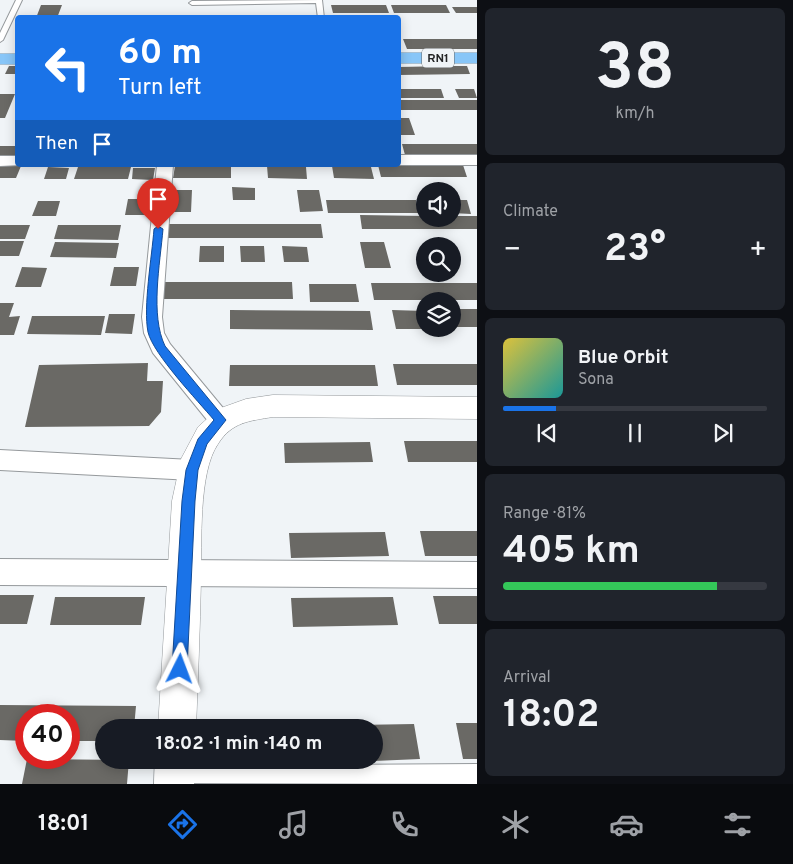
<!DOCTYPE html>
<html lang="en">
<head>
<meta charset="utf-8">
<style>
	:root { --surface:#171b24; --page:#20242c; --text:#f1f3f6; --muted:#9ea1a6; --line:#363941; --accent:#1a73e8 }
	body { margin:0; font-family:Overpass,sans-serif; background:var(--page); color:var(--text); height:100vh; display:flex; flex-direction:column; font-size:19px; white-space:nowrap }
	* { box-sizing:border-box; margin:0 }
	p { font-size:16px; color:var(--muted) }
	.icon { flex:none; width:28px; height:28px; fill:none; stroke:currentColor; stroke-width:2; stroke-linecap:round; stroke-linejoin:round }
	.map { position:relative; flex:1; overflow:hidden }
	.details { display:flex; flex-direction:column; gap:8px; padding:8px; background:#0d0f14; width:316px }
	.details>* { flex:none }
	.hud { position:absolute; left:15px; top:15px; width:386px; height:152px; border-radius:5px; box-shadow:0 2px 12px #0003; background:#1a73e8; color:#fff; overflow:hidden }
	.controls { position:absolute; left:416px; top:182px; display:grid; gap:10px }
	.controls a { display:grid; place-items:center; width:45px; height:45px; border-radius:50%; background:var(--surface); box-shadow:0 2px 12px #0003; font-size:25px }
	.speed { position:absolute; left:15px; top:704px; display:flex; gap:10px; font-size:25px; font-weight:700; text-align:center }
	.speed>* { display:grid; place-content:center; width:65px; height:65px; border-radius:50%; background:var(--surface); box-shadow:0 2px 12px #0003; line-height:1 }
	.speed .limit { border:8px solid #d22; background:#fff; color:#111 }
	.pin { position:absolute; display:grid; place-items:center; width:42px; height:42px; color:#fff; margin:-51px -21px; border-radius:50% 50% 50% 0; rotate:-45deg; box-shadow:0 0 5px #0007 }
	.pin .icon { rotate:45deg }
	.me { position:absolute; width:55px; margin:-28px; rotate:3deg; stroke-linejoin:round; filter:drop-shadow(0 0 4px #0008) }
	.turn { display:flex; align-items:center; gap:18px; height:105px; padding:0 20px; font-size:22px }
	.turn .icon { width:65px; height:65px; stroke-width:2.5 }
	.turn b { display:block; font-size:35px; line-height:42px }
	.then { display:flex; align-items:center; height:48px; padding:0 20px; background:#0003; gap:10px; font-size:19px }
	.big { font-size:38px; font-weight:700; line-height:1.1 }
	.details .widget { flex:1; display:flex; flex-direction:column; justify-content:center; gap:8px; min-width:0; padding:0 18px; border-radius:8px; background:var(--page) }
	.details .dial { align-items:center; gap:0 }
	.dial b { font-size:65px; line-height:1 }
	.song { display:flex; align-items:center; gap:15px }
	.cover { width:60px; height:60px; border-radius:8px; background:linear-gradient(135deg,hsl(50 70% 55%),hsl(180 70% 35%)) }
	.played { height:5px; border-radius:2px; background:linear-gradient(90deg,var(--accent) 20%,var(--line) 20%) }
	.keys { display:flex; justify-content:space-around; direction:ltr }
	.heat { display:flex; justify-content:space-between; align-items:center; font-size:28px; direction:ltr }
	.charge { height:8px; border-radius:4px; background:linear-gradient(90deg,#34c759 81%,var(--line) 0) }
	.trip { position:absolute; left:95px; top:719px; width:288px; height:50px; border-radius:25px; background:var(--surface); box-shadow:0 2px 12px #0003; font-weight:700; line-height:50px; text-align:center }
	.dock { display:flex; height:80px; justify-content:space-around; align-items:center; background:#090b0e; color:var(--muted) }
	.dock .icon { width:35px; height:35px }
	.dock .active { color:var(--accent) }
	.dock b { font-size:22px; color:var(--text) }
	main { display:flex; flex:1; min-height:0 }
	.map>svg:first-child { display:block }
	.building { fill:#6a6965 }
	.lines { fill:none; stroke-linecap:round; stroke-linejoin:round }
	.lane-casing { stroke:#95999c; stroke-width:2 }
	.street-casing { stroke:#95999c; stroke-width:2 }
	.secondary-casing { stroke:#95999c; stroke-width:1 }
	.highway-casing { stroke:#658eaf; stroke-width:1 }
	.lane { fill:#fff; fill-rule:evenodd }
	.street { fill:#fff; fill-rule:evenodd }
	.secondary { fill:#fff; fill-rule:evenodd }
	.highway { fill:#88c6f8; fill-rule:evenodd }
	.route { fill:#1a73e8; stroke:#114b97 }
	.labels { text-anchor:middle; stroke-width:5; stroke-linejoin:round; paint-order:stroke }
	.shield { fill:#f0f4f7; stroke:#626465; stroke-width:1 }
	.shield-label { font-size:12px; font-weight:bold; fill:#252627 }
</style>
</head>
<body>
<main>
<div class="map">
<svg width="477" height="784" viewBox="0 0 477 784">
	<rect width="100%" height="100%" fill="#f0f4f7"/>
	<path class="building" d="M41,5H62L57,18H36Z
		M331,5H386L389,13H333Z
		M391,5H446L450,13H394Z
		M452,7H477V13H456Z
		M403,39H477V49H407Z
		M9,66H18V74H5Z
		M449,66H467L470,74L399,75V67Z
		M399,89H441L444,98H399Z
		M455,89H474L477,98H459Z
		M0,94H15L5,118H0Z
		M399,100H477V110H399Z
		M399,118H409L415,135H399Z
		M402,144H477V155H405Z
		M0,146H18V157H0Z
		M378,165H463L467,177H381Z
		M0,166H21L16,178H0Z
		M175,166H231V178H173Z
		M267,166L306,167L307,179L268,178Z
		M332,166L371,167L374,179L334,178Z
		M48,167L69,168L66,179H44Z
		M78,167H131L128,179H74Z
		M133,168H155L153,180L132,179Z
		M232,187L255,188V200H233Z
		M170,190H192L191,212H168Z
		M297,190H319L323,211L300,212Z
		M128,199H151L148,215H125Z
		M326,200H416L419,213H328Z
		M452,200H467L471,214L452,213Z
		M38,201H60L56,216H32Z
		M360,215L425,216V219H452V216H477V229H362Z
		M169,224H321L323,238H168Z
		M0,225H30L25,239H0Z
		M58,225H121L118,240L54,239Z
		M0,241H24L19,256H0Z
		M55,242L119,243L116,258L50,257Z
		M360,242H384L391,268H365Z
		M200,246H224V262H199Z
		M240,246H264L265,262H241Z
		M282,246L307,247L309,262H284Z
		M22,267L47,268L41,287H15Z
		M114,267H139L136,286H110Z
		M162,282H292L293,299H160Z
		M371,283H477V300H374Z
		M309,284H356L359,302H310Z
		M0,303H14L9,317L20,316L14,335H0Z
		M452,309H477V327H455Z
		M230,310L370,311L373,330L230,329Z
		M392,310L425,311V329H396Z
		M109,314H135L132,334L105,333Z
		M32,316H105L101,335L27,334Z
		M148,363L147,381H163L161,412L149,426L25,427L39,365Z
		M393,364H477V385H397Z
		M230,365H375L378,386H229Z
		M404,441H477V462H408Z
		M370,442L373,462L285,463L284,443Z
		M420,531H477V556H425Z
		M385,532L389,556L291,558L289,533Z
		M0,595H34L27,624H0Z
		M433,596H477V624H439Z
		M55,597H145L141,625H50Z
		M393,597L398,625L293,627L291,598Z
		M0,705L136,706L134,728H104V741H69V715H26V741L0,740Z
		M456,723H477V759H463Z
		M414,724L420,759L374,761V728H299V726Z
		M27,759L129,760L127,784H22Z
		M302,760H335V762H302Z"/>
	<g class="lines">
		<g class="lane-casing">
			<path id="lane" d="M16,0H22L3,40L0,42V33Z
				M322,0L324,18H318L316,3L192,5L189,3L192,1Z"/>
		</g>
		<g class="street-casing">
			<path id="street" d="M399,155H477V165H399Z
				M0,156H18V165H21L0,166Z
				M157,165H173L162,317L164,333L170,344L228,414L232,420L228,426L220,429L212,426L153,353L144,333L142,317Z
				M0,450L192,460L201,463L204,470L201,477L192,480L0,470Z
				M0,559L477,562V588L0,585Z
				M477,764V784L157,783L162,771L174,766Z"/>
		</g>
		<g class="secondary-casing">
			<path id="secondary" d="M273,395L477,397V419L273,417C249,421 232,422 218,444C198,473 202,544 201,579C200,629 198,678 196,728H158L172,501L181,459L198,427L218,409L246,399Z
				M155,760H195L194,784H154Z"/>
		</g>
		<g class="highway-casing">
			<path id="highway" d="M399,53H477V63H399Z
				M0,54H18V64H0Z"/>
		</g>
		<use href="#lane" class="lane"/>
		<use href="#street" class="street"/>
		<use href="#secondary" class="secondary"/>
		<use href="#highway" class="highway"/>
	</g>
	<path class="route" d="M158,226L163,229C160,264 150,315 165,346L226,420L207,444L198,470L195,501L187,669L185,674L180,677L174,674L172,669L182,501L186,470L198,439L214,420C198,401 153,354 148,332C143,307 152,256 154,229Z"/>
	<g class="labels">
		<rect class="shield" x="422" y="48.5" width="32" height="19" rx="4"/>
		<g class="shield-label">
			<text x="438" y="62">RN1</text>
		</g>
	</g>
</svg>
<div class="controls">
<a><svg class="icon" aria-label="sound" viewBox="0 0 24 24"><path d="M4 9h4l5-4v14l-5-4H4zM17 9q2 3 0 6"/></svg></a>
<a><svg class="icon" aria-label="search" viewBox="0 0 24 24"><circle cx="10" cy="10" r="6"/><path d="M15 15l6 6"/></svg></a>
<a><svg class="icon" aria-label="layers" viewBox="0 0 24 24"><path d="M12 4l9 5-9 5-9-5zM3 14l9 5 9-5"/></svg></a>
</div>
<div class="speed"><div class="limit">40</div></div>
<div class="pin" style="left:158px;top:229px;background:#d93025"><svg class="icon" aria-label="arrive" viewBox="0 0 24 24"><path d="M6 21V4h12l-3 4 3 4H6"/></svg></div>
<svg class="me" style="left:180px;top:669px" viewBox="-20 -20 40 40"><path d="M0-17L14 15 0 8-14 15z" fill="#1a73e8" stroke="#fff" stroke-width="4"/></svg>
<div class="trip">18:02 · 1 min · 140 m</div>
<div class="hud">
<div class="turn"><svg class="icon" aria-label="left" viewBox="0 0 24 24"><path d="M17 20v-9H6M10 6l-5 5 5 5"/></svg><div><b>60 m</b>Turn left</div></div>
<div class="then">Then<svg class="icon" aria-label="arrive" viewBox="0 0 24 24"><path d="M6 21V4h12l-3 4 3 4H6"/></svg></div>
</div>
</div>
<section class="details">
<div class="widget dial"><b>38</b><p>km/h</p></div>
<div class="widget"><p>Climate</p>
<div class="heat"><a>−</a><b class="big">23°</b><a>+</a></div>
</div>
<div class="widget">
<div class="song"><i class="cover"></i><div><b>Blue Orbit</b><p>Sona</p></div></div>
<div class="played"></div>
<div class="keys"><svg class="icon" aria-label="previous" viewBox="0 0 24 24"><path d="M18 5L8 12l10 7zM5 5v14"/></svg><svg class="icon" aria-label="pause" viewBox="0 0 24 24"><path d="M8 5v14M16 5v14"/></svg><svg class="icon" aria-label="next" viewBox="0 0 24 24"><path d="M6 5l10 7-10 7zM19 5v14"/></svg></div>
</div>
<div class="widget"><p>Range · 81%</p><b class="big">405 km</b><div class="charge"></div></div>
<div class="widget"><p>Arrival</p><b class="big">18:02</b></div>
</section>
</main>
<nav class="dock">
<b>18:01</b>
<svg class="icon active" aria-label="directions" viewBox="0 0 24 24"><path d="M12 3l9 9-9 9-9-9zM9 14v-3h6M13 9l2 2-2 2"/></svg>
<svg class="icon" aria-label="music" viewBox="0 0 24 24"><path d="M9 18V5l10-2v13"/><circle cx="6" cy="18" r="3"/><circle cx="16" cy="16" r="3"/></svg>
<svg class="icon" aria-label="phone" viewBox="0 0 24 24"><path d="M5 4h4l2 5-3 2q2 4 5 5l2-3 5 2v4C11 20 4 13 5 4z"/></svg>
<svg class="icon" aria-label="climate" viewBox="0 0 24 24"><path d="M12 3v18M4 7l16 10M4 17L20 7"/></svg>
<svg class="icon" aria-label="car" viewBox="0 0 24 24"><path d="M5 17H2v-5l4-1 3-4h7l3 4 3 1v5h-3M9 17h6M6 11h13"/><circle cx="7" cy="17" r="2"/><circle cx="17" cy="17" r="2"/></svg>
<svg class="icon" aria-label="filters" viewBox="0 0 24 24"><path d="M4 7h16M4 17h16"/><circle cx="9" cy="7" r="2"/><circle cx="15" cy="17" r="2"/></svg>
</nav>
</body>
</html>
